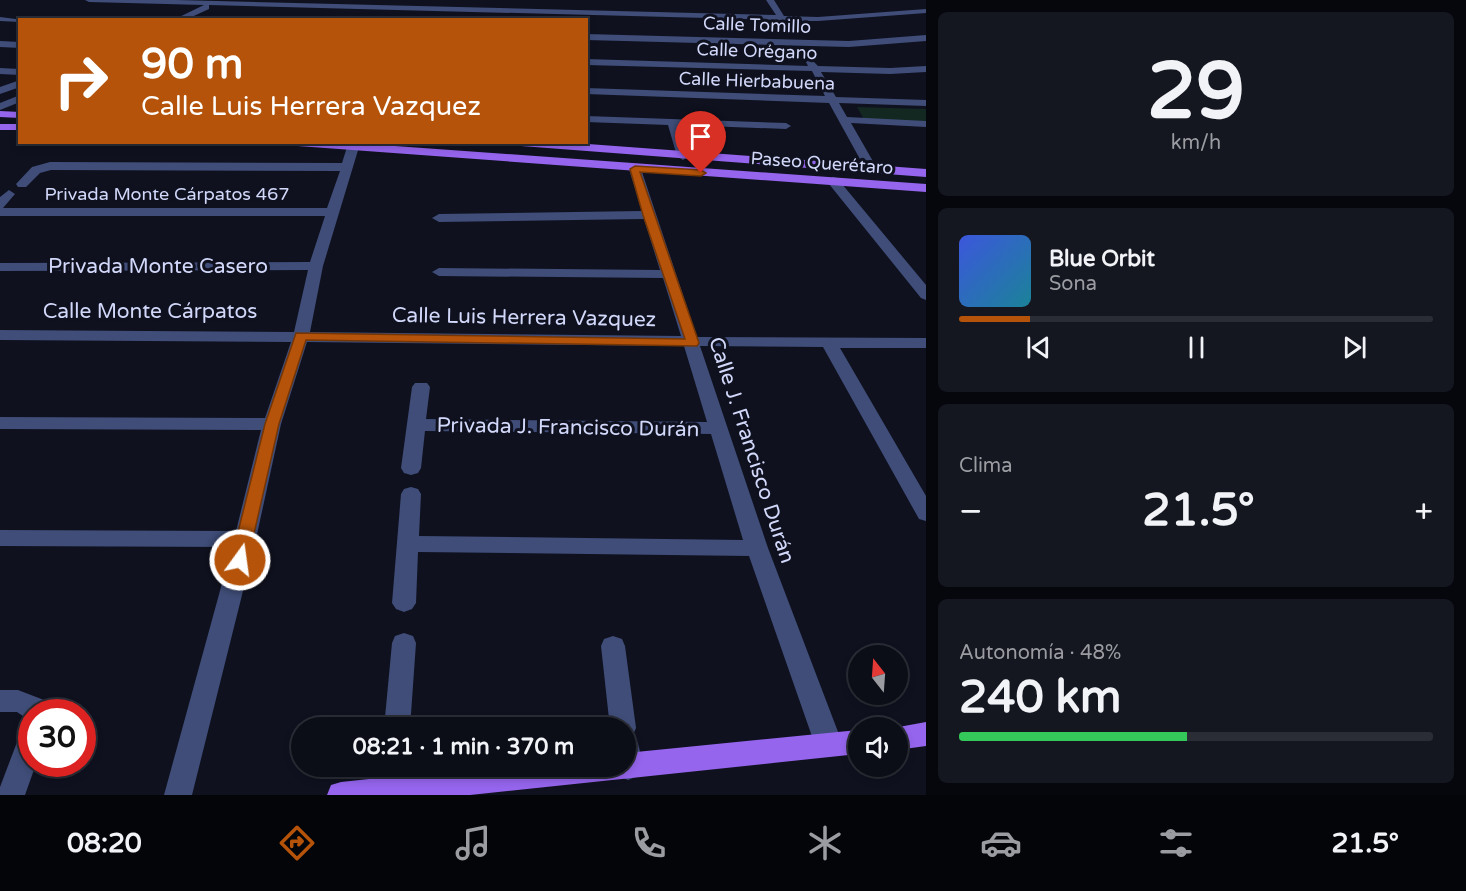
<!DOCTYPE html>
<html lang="es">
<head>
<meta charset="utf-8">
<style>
	:root { --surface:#0b0d17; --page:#141620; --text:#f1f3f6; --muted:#9a9ca1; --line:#2b2d36; --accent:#b45309 }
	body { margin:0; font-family:"Varela Round",sans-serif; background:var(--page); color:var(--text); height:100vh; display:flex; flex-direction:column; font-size:22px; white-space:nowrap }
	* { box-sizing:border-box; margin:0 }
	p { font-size:20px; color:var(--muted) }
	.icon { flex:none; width:33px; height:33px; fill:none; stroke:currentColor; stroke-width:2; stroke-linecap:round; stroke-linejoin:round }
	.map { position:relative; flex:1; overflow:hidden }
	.drawer { display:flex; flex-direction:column; gap:12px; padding:12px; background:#06070d; width:540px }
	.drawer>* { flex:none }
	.top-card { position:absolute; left:18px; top:18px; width:570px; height:126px; border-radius:0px; box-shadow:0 3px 9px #0003,0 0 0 2px var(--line); background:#b45309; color:#fff; overflow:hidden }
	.needle { width:39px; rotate:343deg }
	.tools { position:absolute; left:848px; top:645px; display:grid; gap:12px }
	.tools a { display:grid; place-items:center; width:60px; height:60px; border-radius:50%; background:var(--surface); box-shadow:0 3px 9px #0003,0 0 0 2px var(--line); font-size:30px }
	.speed { position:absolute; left:18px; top:699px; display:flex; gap:12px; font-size:30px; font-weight:700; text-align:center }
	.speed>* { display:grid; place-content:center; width:78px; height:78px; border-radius:50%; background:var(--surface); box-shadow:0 3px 9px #0003,0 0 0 2px var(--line); line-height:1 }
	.speed .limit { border:9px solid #d22; background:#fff; color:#111 }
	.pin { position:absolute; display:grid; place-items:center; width:51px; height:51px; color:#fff; margin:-62px -26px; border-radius:50% 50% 50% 0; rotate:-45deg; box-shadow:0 0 6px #0007 }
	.pin .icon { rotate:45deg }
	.me { position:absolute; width:66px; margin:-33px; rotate:14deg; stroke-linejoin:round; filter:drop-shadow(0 0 4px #0008) }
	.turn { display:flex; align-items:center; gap:21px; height:126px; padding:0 24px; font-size:27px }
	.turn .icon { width:78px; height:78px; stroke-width:2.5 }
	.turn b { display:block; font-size:42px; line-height:51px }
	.big { font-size:45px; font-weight:800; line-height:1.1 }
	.drawer .card { flex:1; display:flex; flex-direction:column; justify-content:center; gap:9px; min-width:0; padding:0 21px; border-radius:9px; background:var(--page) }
	.drawer .dial { align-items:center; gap:0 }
	.dial b { font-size:78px; line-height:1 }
	.song { display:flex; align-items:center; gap:18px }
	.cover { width:72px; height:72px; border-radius:9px; background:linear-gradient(135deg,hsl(230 70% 55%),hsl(190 70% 35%)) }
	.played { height:6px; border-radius:3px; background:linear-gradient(90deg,var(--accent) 15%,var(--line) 15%) }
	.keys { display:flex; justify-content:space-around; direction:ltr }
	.heat { display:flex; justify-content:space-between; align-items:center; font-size:33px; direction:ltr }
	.charge { height:9px; border-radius:4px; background:linear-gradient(90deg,#34c759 48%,var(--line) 0) }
	.trip { position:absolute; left:291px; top:717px; width:345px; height:60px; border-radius:30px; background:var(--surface); box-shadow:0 3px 9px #0003,0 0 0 2px var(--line); font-weight:800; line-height:60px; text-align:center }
	.tab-bar { display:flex; height:96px; justify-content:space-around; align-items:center; background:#040509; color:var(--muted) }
	.tab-bar .icon { width:42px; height:42px }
	.tab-bar .current { color:var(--accent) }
	.tab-bar b { font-size:27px; color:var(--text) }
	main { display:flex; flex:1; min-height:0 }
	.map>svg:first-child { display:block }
	.green { fill:#132821 }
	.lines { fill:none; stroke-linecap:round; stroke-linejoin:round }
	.minor { fill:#3f4d78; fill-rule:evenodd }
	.major { fill:#9565ed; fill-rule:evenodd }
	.route { fill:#b45309; stroke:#753606; stroke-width:1.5 }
	.labels { text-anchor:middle; stroke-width:6; stroke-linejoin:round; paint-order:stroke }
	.far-street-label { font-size:18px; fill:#d2d8fa; stroke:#0f111f }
	.street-label { font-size:21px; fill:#d2d8fa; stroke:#0f111f }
</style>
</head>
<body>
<main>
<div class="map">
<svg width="926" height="795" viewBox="0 0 926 795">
	<rect width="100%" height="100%" fill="#0f111f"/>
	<path class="green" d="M857,107L926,109V122L864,119Z"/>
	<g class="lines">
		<path class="minor" d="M85,0H177L776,15L766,0H774L784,16L818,17L926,9V13L818,21H788L791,26L787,28L779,20L209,5V9L185,20H173L204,5L89,2Z
			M0,17L24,20H20V22L0,21Z
			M586,34L849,41L926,35V41L849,47L586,40Z
			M0,41L20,42V48L0,47Z
			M586,59L808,66L806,62L811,59L818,66L890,68L926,66V72L890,74L821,72L836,97L926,100V106L839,103L847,117L926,121V127L851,123L878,170L872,174L866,170L829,103L586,94V88L825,96L812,71L586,65Z
			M0,68L20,69V75L0,74Z
			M20,80V87L0,94V87Z
			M20,95V102L0,110V103Z
			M586,116L786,123L791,126L786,129L679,125L689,156L683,160L677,156L668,125L586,122Z
			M353,144L359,147L323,266L310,332L681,336L663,278L439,276L432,272L439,268L660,270L644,219L439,222L432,218L439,214L642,211L629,169L635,165L641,169L697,337L926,338V348H840L926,496V521L919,519L823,347L700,346L768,548L843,745L839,754L829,757L819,754L815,745L749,556L418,552L416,603L412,609L404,612L396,609L392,603L401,494L404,489L411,487L418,489L421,494L419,536L743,540L711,434L425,431L421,468L418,473L411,475L404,473L401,468L412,387L415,383H427L430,387L426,419L707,422L684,346L307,342L281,424L256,539L192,795H164L232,547L0,546V530L236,531L261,430L0,429V417L265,418L291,342L0,340V330L294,332L308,270L0,271V263L310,262L325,216H0V197L9,190L15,194L3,208H327L340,171L51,170L40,173L26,187H18L16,184L32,167L50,162L342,163L347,147Z
			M833,177L837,178L926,285V300L921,298L829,184L827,181Z
			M404,633L413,636L416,643L410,728H384L392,643L395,636Z
			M613,636L622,639L625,646L636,728L632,737L636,738C641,751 643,763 638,776L628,780L618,776L614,767L626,766V728H610L601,646L604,639Z
			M0,690H18L44,700L49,712H32V722L17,712H0Z
			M32,726V764H36L25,795H0V787L22,729Z
			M380,766H408L404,795H380L378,790Z"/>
		<path class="major" d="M0,111L20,112V118L0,117Z
			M0,124H20V130H0Z
			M279,142H339L926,184V192L284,145Z
			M503,142H561L926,169V177L508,145Z
			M926,722V746L897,750V728H893Z
			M858,730V754L470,795H327L331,785L341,782L491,766H626V753Z"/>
	</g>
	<path class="route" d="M635,166L701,170L706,173L701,176L640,172L699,343L697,346L306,340L279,424L248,560L246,565L240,566L234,565L231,560L265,424L296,333L685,339L643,215L630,169Z"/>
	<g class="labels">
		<g class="far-street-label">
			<text transform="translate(757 25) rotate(2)" y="6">Calle Tomillo</text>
			<text transform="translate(757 51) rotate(2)" y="6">Calle Orégano</text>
			<text transform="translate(757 81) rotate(2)" y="6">Calle Hierbabuena</text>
			<text transform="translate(822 163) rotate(4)" y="6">Paseo Querétaro</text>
			<text x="167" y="200">Privada Monte Cárpatos 467</text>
		</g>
		<g class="street-label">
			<text x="158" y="273">Privada Monte Casero</text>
			<text x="150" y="318">Calle Monte Cárpatos</text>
			<text transform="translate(524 317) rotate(1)" y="7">Calle Luis Herrera Vazquez</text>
			<text transform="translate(568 427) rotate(1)" y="7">Privada J. Francisco Durán</text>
			<text transform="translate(752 450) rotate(72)" y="7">Calle J. Francisco Durán</text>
		</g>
	</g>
</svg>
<div class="tools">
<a><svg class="needle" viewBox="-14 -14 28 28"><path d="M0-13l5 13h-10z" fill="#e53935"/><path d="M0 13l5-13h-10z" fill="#9a9ca1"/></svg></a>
<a><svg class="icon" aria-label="sound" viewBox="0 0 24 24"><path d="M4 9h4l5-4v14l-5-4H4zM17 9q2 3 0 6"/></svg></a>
</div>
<div class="speed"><div class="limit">30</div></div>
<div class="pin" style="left:701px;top:173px;background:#d93025"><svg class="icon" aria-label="arrive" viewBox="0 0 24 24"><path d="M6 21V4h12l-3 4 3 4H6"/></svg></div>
<svg class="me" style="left:240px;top:560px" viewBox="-20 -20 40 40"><circle r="17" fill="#b45309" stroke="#fff" stroke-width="3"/><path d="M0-11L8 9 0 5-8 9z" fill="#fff"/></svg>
<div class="trip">08:21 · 1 min · 370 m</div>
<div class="top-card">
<div class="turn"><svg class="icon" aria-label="right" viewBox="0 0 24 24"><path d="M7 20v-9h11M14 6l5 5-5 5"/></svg><div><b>90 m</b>Calle Luis Herrera Vazquez</div></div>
</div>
</div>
<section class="drawer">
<div class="card dial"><b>29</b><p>km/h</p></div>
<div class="card">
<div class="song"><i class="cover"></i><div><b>Blue Orbit</b><p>Sona</p></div></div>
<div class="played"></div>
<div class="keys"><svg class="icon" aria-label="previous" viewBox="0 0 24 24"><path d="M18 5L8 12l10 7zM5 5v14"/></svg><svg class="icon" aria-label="pause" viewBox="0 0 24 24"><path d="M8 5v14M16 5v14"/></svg><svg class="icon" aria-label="next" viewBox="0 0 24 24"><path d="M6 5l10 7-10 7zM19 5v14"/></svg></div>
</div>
<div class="card"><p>Clima</p>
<div class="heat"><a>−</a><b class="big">21.5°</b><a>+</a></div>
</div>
<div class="card"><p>Autonomía · 48%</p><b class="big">240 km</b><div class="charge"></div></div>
</section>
</main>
<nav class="tab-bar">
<b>08:20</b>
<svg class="icon current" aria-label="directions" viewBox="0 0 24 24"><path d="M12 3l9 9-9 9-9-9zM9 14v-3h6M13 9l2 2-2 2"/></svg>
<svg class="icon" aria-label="music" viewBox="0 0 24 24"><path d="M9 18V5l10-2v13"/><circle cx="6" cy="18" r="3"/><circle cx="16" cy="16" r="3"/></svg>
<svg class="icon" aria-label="phone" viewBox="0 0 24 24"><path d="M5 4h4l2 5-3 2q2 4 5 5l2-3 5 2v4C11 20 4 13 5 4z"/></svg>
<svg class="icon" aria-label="climate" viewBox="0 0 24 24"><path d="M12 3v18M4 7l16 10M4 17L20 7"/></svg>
<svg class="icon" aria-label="car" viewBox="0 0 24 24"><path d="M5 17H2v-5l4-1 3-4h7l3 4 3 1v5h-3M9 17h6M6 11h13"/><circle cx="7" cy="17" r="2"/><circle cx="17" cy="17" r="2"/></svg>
<svg class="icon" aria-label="filters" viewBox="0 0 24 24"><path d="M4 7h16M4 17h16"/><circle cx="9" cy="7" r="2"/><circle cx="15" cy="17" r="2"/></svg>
<b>21.5°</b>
</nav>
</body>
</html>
